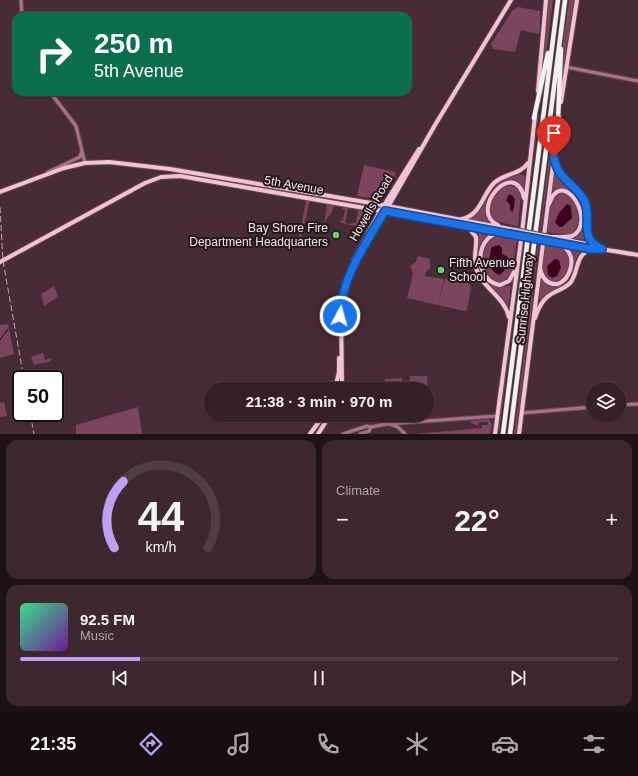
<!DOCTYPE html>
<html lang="en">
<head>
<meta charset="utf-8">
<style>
	:root { --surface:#352028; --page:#3d2830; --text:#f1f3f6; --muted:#aaa3a8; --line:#4f3e45; --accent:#bca0f2 }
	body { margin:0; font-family:Arial,sans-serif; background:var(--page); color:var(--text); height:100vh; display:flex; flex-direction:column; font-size:15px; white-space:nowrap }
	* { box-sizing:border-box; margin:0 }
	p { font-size:13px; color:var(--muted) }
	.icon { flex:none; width:22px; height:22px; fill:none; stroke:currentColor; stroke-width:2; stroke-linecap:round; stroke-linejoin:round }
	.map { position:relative; height:434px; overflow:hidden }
	.details { display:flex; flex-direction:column; gap:6px; padding:6px; background:#1d1216; flex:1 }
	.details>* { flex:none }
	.guide { position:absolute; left:12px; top:12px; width:400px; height:84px; border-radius:12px; box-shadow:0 1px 3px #0004,0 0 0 1px var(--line); background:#0b6e4f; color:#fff; overflow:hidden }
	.fabs { position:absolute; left:586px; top:382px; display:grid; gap:8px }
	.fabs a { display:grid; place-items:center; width:40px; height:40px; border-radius:50%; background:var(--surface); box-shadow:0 1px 3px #0004,0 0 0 1px var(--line); font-size:20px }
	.speed { position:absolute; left:12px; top:370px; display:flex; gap:8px; font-size:20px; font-weight:700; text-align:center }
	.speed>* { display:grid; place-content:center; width:52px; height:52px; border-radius:50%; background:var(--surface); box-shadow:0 1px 3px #0004,0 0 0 1px var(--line); line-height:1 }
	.speed .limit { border:2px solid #111; border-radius:6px; background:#fff; color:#111 }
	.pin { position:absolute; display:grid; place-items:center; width:34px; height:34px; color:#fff; margin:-41px -17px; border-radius:50% 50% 50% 0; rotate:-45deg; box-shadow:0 0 4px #0007 }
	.pin .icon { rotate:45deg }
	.me { position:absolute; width:44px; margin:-22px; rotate:6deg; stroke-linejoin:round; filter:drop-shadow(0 0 3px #0008) }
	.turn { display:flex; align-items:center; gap:14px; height:84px; padding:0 16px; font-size:18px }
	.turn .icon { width:52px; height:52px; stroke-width:2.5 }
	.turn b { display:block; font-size:28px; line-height:34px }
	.big { font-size:30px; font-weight:700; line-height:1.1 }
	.details .widget { flex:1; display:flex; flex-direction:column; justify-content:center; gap:6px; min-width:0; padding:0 14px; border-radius:12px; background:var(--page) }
	.details .dial { align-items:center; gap:0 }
	.dial svg { height:104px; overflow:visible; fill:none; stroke:var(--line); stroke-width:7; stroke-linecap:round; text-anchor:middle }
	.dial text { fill:var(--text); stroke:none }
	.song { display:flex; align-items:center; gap:12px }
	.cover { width:48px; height:48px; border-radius:6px; background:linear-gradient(135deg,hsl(150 70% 55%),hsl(280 70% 35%)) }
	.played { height:4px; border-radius:2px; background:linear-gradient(90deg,var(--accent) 20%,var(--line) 20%) }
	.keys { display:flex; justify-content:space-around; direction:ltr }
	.heat { display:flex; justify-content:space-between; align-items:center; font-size:22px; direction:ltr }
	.details .tiles { flex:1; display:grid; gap:6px; grid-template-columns:1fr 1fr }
	.widget:last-child { grid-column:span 2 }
	.trip { position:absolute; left:204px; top:382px; width:230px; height:40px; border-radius:20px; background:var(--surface); box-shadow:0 1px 3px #0004,0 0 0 1px var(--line); font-weight:700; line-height:40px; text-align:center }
	.tab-bar { display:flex; height:64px; justify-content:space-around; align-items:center; background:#150d10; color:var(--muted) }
	.tab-bar .icon { width:28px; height:28px }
	.tab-bar .selected { color:var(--accent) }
	.tab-bar b { font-size:18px; color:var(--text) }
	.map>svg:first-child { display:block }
	.green { fill:#7b465c }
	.water { fill:#3f0022 }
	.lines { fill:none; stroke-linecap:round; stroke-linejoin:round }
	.stream { stroke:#3f0022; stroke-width:1 }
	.minor-casing { stroke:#634953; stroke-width:5 }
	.major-casing { stroke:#634953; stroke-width:6 }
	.highway-casing { stroke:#634953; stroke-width:6 }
	.minor { stroke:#ab6f87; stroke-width:3 }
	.major { stroke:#f5c2d5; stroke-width:4 }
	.highway { stroke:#f1f1f1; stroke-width:4.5 }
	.rail { stroke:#bea8b0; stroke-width:1; stroke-dasharray:6 3; stroke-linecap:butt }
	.major-bridge-casing { stroke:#634953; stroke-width:6; stroke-linecap:butt }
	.major-bridge { stroke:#f5c2d5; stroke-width:4 }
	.route-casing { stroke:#114b97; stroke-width:10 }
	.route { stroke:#1a73e8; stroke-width:7 }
	.poi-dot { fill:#64d468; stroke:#25181d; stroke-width:1.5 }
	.labels { text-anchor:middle; stroke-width:4; stroke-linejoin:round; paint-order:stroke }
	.street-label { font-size:12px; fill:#f7e4eb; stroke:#25181d }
	.poi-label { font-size:12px; fill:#f7e4eb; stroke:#25181d; text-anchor:end }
</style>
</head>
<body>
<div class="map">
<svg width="638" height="434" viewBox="0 0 638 434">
	<rect width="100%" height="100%" fill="#472b36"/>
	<path class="green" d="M548,0H553L545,63L540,87Z
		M569,0H575L562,76L563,43Z
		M518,7L540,11V32L538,34L521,30L515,52L493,49L491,44L512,11Z
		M555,109L554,132L532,297L533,298L516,434H514Z
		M538,114L539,115L499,432L497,434Z
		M364,165L395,172L396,175C382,197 385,201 357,196Z
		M554,168C561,181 574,188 581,200C586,210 583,218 583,228C584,233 586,237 587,240L570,238C590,221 580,178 553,191L551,190Z
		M520,174L525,176L524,191L514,181C498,180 487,193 486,209C485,214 489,219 488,223L469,220C472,216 477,214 480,209C493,188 494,181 520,174Z
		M505,185L516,187L521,192L518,227L492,220C487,204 493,195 505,185Z
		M561,192L571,196C578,208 584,225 570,235L545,232L550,202L552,197Z
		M306,200L311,201L309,203L301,237H299Z
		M325,204L334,205C333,214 328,216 324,223L327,207Z
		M343,207L348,208L345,222L348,224L356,223L358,210L371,213L372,216L366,228L341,223L340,221L343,220L345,210L342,209Z
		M476,232L490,234C488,236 485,238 483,240C473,253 478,281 495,286C501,288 505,285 511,286L508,309L479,271C475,258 480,245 476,232Z
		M497,236L517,239L512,273L509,280L498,284C494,281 490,279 488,276C479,264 479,239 497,236Z
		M544,244L563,248C583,266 548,302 542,269C540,262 543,252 544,244Z
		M568,249L582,251C573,258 575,271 569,280C562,289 549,292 540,300L538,299L539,274L548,285C574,291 571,265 568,249Z
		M418,256L430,259V269L427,270L425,276L444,279L438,305L407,298L413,274L410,266L416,262Z
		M445,279L467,281L471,287L467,310L464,311L438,305Z
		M54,286L58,297L44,306L41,294Z
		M8,324L14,354L0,358V325Z
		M43,353L45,360L51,358V361L34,365L31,357Z
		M410,376H427L428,413L427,389H410Z
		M402,378V389H385V379Z
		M4,402L7,416L0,417V403Z
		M138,407L142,434H76V425Z
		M386,415H403L404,418L386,419Z
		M489,419L492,424L490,434H414L482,428V425H488V422H479L478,426L471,423V421Z"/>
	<path class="water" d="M509,194L513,196L515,200L513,212L510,210V205L506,200Z
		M567,204L571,206L572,218L562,227H559L555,222L559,213Z
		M499,245L502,248V254L508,257C508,263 505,272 500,275C488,272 488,257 492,247Z
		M555,259L559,260L561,268L557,276L552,278L548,275L547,266Z"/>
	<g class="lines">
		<path class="stream" d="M0,340L8,329"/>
		<g class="minor-casing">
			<path id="minor" d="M21,0L22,16
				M566,67L638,81
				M50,92L76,126L85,163
				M48,172L80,157L82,151
				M619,405L638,404
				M522,413L593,407
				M390,424L398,427L405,434
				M343,434L367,426L371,427L386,424L497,416
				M360,434L369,431L371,427"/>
		</g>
		<g class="major-casing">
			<path id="major" d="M538,91L546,0
				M561,102L577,0
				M554,160C558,179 576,184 584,200C589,211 583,223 587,234C589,239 594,243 597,247
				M0,192L64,168L85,163L109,162L170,169L377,204L515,230
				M549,204C563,164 598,224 572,236C565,238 557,237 550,237
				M462,219C481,215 482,195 494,183C505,173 520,175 528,163
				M498,225C467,211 515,156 524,198
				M468,227L476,237C477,248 473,257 476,268C482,288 504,296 509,317
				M499,233C474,237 474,281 500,285L509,281L514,272
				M562,239L596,246
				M549,240C579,246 608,250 638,255
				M353,261L378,215L419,149
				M0,262L145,183L161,177L180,176L514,234
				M540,268C542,278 547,285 558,284C570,279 576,260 567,250C565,246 560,244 557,242
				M535,318C539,306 544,297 555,292C561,289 567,287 571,282C579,270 575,255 591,249
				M335,389L339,372V358
				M342,389L341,302L350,273L435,125L511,0
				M310,434L324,415
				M318,434L330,415
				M495,434L522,233L535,116
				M519,434L559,117"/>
		</g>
		<g class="highway-casing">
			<path id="highway" d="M534,118L548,53
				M558,120L561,49
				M503,434L558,0
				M510,434L565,0"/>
		</g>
		<use href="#minor" class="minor"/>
		<use href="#major" class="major"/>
		<use href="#highway" class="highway"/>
		<path class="rail" d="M0,207L3,261L24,379
			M30,413L34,434"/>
		<g class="major-bridge-casing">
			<path id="major-bridge" d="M515,230L550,237
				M514,234L549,240"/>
		</g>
		<use href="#major-bridge" class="major-bridge"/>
	</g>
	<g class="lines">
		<g class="route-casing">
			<path id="route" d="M340,316C342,276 365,245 385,211L591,249H602C578,238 592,220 585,202C576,182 558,182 554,157"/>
		</g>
		<use href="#route" class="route"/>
	</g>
	<g class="poi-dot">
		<circle cx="336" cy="235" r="4"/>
		<circle cx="441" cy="270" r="4"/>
	</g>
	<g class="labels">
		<g class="street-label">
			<text transform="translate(294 185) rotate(10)" y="4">5th Avenue</text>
			<text transform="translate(371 208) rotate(-60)" y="4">Howells Road</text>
			<text transform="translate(525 299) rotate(-84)" y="4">Sunrise Highway</text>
		</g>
		<g class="poi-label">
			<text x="328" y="232">Bay Shore Fire<tspan x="328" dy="14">Department Headquarters</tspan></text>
			<text x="449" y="267" text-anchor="start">Fifth Avenue<tspan x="449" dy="14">School</tspan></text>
		</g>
	</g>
</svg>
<div class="fabs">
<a><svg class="icon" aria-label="layers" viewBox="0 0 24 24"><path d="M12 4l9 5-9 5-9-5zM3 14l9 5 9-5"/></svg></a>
</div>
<div class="speed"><div class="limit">50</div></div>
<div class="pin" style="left:554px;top:157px;background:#d93025"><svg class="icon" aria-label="arrive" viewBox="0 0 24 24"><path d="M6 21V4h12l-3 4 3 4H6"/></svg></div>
<svg class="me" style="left:340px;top:316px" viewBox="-20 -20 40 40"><circle r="17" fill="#1a73e8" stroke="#fff" stroke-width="3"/><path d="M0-11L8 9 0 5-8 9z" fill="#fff"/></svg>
<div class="trip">21:38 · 3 min · 970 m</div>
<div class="guide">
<div class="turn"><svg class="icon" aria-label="right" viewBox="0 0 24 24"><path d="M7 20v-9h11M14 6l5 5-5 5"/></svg><div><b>250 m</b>5th Avenue</div></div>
</div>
</div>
<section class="details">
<div class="tiles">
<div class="widget dial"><svg viewBox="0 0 100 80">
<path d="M14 69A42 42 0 1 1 86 69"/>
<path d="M14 69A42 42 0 0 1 21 18" stroke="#bca0f2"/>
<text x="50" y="56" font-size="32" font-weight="700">44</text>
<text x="50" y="72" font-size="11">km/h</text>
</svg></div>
<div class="widget"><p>Climate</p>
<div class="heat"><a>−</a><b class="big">22°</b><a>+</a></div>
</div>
<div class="widget">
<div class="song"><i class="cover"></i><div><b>92.5 FM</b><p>Music</p></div></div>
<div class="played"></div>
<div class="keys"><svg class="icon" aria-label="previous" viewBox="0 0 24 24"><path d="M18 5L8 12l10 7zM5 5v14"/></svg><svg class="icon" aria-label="pause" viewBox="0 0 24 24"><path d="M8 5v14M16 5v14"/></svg><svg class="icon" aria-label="next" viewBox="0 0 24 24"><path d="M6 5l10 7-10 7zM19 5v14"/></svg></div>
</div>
</div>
</section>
<nav class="tab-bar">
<b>21:35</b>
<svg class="icon selected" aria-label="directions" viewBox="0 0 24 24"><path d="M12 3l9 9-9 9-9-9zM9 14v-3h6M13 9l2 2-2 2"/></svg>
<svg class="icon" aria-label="music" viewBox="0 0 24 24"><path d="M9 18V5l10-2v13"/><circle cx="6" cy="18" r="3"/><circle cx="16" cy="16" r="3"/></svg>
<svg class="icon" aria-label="phone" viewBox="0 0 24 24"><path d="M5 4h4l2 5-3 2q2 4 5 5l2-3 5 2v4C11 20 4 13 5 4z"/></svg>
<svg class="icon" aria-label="climate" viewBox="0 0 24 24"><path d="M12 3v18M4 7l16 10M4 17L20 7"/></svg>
<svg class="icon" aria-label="car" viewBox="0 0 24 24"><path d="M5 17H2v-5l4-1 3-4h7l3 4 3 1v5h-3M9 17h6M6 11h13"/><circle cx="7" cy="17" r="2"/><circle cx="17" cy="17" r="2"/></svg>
<svg class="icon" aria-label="filters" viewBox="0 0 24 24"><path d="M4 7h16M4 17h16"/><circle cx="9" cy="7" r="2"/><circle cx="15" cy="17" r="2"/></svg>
</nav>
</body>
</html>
